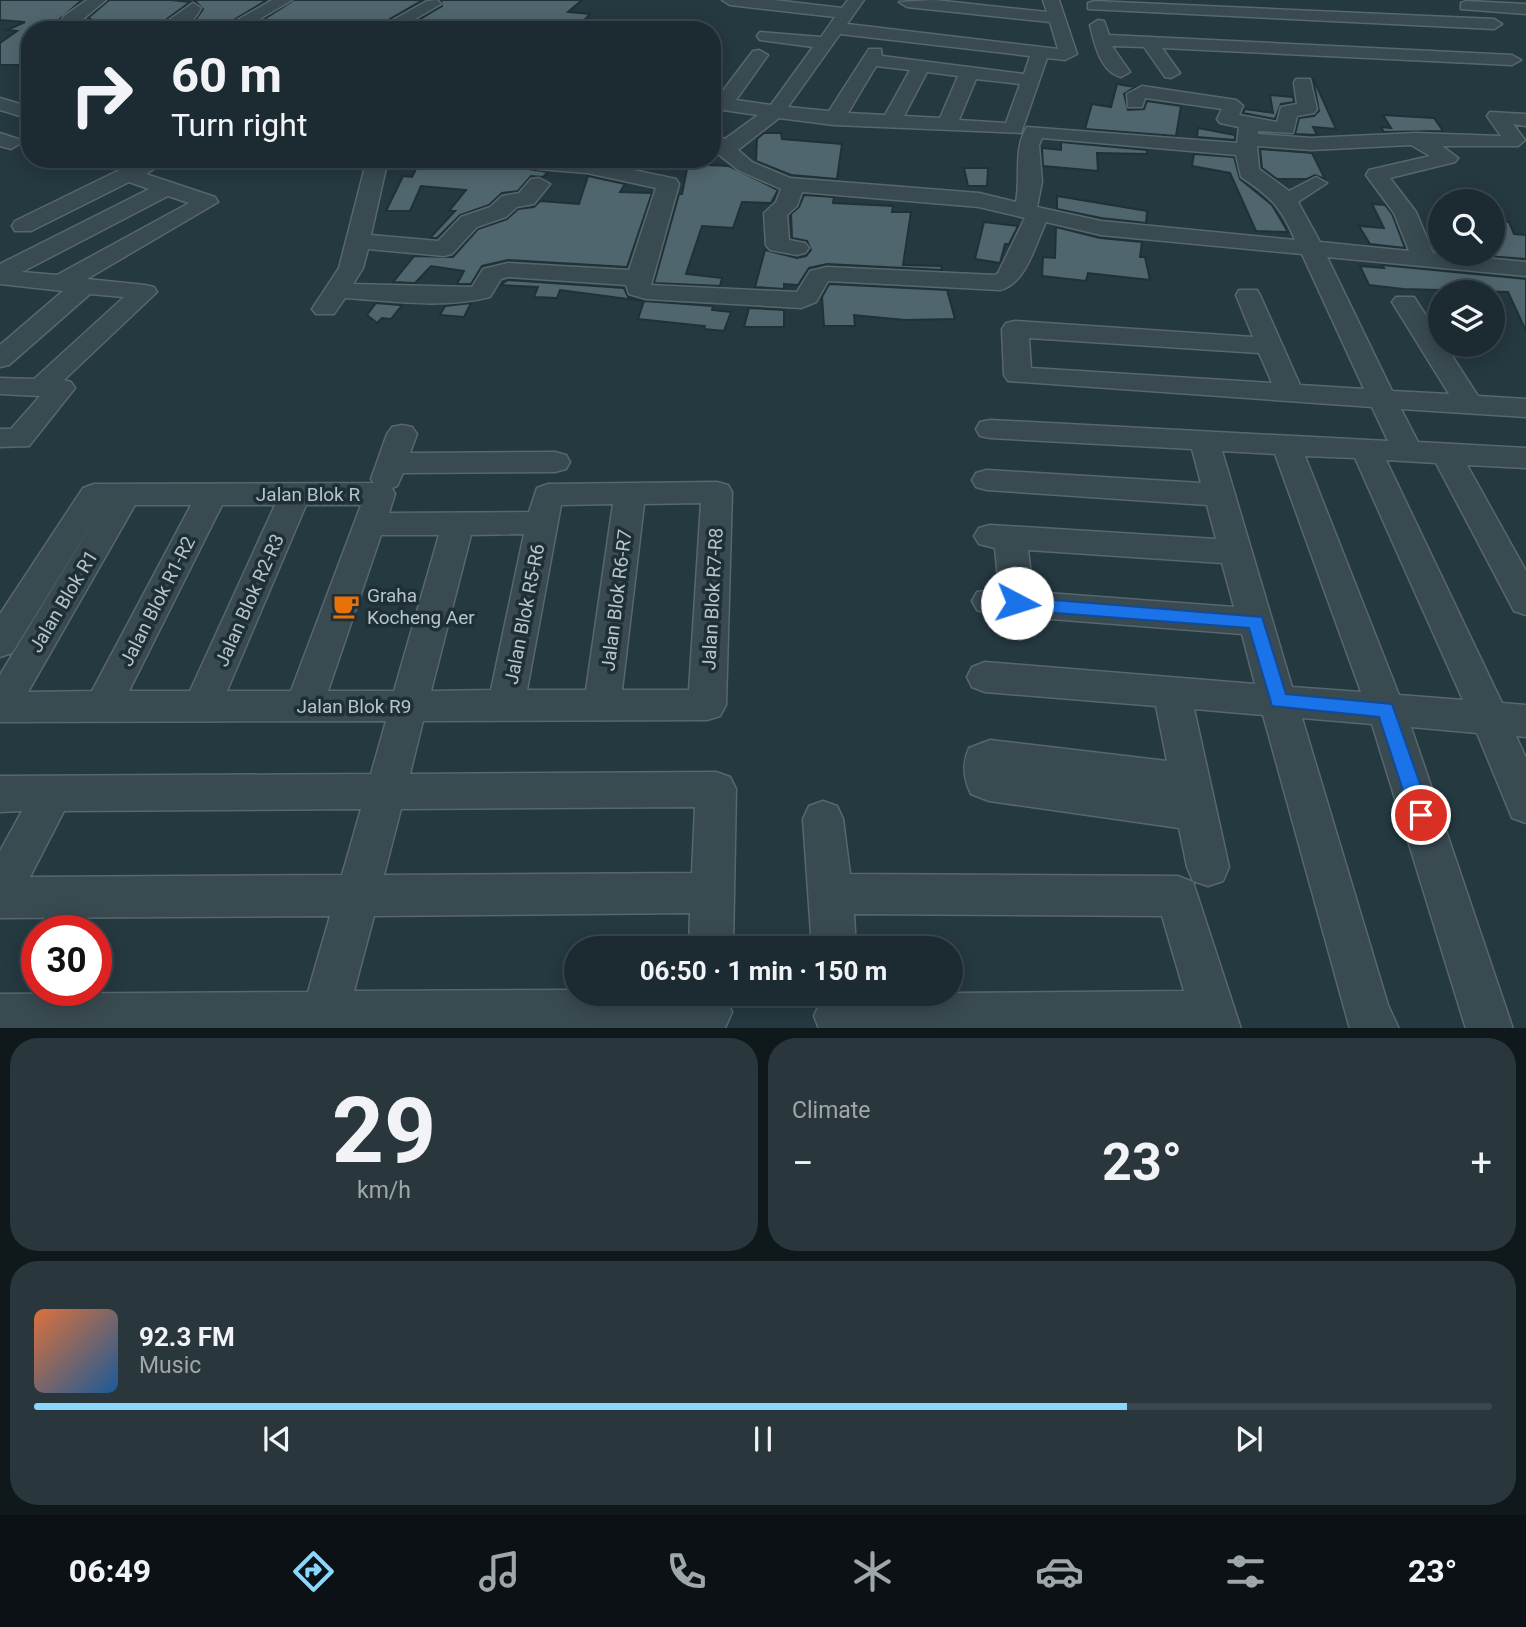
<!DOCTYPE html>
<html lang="en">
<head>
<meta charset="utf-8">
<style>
	:root { --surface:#1c2b31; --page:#29373d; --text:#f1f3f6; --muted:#a0a7ab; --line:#3a474d; --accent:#8bd6fb }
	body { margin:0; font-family:Roboto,sans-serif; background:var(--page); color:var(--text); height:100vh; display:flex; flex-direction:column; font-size:26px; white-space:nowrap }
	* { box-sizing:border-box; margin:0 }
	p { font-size:23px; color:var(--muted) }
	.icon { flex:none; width:38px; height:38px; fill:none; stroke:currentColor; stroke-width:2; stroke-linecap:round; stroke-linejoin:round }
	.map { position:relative; height:1028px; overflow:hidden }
	.drawer { display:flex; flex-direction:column; gap:10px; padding:10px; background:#0f181b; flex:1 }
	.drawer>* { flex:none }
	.banner { position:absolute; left:21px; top:21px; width:700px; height:147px; border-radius:28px; box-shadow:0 4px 18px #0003,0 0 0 2px var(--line); background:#1c2b31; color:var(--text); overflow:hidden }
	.fabs { position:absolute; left:1428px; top:189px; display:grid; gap:14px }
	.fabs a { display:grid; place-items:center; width:77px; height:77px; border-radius:50%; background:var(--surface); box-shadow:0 4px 18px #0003,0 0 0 2px var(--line); font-size:35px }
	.speed { position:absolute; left:21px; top:915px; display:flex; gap:14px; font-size:35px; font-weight:700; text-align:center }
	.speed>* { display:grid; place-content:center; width:91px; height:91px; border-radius:50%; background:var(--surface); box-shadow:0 4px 18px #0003,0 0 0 2px var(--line); line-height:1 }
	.speed .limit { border:10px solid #d22; background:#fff; color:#111 }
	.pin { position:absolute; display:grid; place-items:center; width:60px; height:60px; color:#fff; margin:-30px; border:4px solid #fff; border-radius:50%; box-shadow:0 2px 7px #0007 }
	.me { position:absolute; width:77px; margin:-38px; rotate:95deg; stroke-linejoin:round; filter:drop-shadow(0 0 5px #0008) }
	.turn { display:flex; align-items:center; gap:24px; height:147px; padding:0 35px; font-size:32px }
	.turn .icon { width:91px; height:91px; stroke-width:2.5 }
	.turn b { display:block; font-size:49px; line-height:60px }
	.big { font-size:52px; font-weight:700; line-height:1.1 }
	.drawer .widget { flex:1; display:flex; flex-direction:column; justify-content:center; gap:10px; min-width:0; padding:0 24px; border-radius:28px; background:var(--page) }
	.drawer .dial { align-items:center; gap:0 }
	.dial b { font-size:91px; line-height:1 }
	.song { display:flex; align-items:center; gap:21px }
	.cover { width:84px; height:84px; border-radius:10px; background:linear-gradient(135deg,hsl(20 70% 55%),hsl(210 70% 35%)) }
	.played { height:7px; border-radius:4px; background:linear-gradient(90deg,var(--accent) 75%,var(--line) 75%) }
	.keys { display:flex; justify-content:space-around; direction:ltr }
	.heat { display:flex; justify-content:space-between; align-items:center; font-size:38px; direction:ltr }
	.drawer .tiles { flex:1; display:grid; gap:10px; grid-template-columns:1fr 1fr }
	.widget:last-child { grid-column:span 2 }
	.trip { position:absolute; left:564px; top:936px; width:399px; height:70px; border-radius:35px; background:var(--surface); box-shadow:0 4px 18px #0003,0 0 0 2px var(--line); font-weight:700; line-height:70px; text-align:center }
	.dock { display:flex; height:112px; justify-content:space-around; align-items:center; background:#0b1114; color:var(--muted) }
	.dock .icon { width:49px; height:49px }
	.dock .active { color:var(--accent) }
	.dock b { font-size:32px; color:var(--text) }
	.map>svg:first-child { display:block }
	.building { fill:#50666e; stroke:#203138; stroke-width:2 }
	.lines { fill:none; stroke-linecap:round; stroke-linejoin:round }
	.minor-casing { stroke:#57676e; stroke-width:3 }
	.minor { fill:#394a51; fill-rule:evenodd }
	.route { fill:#1a73e8; stroke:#114b97; stroke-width:2 }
	.labels { text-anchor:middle; stroke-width:7; stroke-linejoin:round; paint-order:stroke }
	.street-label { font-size:19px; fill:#b6c4cb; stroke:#1e2f36 }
	.poi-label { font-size:19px; fill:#b6c4cb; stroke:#1e2f36; text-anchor:start }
</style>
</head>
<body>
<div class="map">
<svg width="1526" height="1029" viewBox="0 0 1526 1029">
	<rect width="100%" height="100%" fill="#253941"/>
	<path class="building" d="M0,0H82L60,19L73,30H30V65H0V43L17,31L7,30L25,22L0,20Z
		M109,0H171L190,2L152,30H113L88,18Z
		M198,0H267L217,30H180L194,22L203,9L195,1Z
		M294,0H423L381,24L371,22L355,30L318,24L312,28L247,30Z
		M441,0H582L568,12L590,14L575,30L405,28L442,6Z
		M1313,78L1336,129L1313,127L1317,135L1295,134L1299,118L1314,116L1319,111Z
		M1117,84L1135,87L1124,94L1128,110L1144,109L1147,101L1181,106L1176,136L1085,129L1092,104L1111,107Z
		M1270,95L1293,97L1294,102L1281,104L1275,119L1243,113L1245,109L1273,113Z
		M1383,115L1434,118L1443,131L1384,132L1381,127L1391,128Z
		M1198,128L1235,135V140L1197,137Z
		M764,133H781L782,139L842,144L837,179L791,175L756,161L757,139Z
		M1061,142L1147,150V154L1097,153L1098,171L1043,166L1042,148L1061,150Z
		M1260,149L1312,153L1325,179L1315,175L1307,179H1277L1262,168Z
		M1194,154L1234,157L1240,179L1272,205L1288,232L1256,231L1230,173L1192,166Z
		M421,159L514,162V159H527L524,163L529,169L548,172L543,177L531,176L518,191L502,193L489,205L460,215L437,238H430L455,211H449L466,190L421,186L410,211H386L403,176L412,177Z
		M688,164L729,166L778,190L771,203L742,202L733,228L702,226L686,274L722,278L720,286L654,283L679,194H682Z
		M964,168H988L987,186H968Z
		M588,176L625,184L620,192L652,193L627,267L508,260L482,266L471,284H457L464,271L431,266L415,283L393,282L414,256L453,257L478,229L507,219L518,209L534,207L540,201L579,204Z
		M804,195L834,197L833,203L893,206L892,212H911L903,265L941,266L942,270L827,264L809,268L798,285L784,284V289L755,287L765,250L797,258L806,256L811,250L807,241L792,238L791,214L799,207Z
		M1057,196L1147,211L1146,223L1101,218L1057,209Z
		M1372,204L1385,205L1392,214L1405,248L1370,244L1359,226L1384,228Z
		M1493,220L1509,222L1514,234L1526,235V259L1487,256L1493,254Z
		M984,222L1018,226L1009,244H1005L1000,263L975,259Z
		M1056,227L1100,238L1142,242L1140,257H1145L1150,280L1088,273L1086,281L1042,276L1043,257L1055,258Z
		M1382,265L1526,279V331L1508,292L1403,289L1369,285L1360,266L1384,268Z
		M508,280L624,288L628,297L643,301L560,290L557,298L534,297L538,287L500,285Z
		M829,284L947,290L955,319L905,320L854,315L855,326H824L822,297Z
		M644,301L713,306L712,310L731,312L724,331L704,329L705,326L638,319Z
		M376,303L399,305H402L391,319L382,318L377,323L367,315Z
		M471,303L464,317L440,315L445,306Z
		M749,308L784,310V327H744Z"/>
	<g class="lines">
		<g class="minor-casing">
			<path id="minor" d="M87,0H106L83,19L111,30C95,30 73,32 62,20L64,16Z
				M272,0H292L241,30H220Z
				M722,0H774L842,8L848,0H864L847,24L1058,49L1050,22L907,7L899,2L934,0L1047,12L1043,0H1059L1077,54L1065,60L1047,58L1021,133L834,125L779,118L738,150L752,162L790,178L979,193L1016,202C1021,177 1013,148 1027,127L1237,143L1239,127L1220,123L1217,119L1222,109L1145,98L1142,107H1128L1127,94L1142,86L1236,100L1243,106L1239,115L1277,122L1281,107L1297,104L1294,83L1296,79H1310L1317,109L1314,113L1297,116L1293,133L1258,131V134L1311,138L1415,133L1501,136L1487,116L1490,112L1526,114V126L1513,124L1525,140L1518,146H1442L1458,158L1455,162L1390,178L1416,212L1433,253L1526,262V276L1327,257L1392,391L1449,394L1392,302L1396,297H1414L1440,337V345H1445L1478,396L1526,399V417L1401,409L1418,442L1526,448V468L1467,465L1526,571V615L1514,611L1436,463L1386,460L1502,703L1526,705V737L1516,736L1526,758V823L1512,818L1477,733L1411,727L1513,1029H1466L1372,724L1302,718L1388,1005L1399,1029H1350L1263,715L1194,709L1229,867L1223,881L1208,886L1193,881L1187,867L1179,828L989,801L971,794C963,778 962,764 969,748L990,740L1167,761L1156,706L985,692L972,687L967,677L972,667L985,662L1255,684L1242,634L989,614L977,610L972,601L977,592L999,589L995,548L979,544L974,536L979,528L990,525L1216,539L1207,505L987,490L976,487L972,480L976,473L987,470L1201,483L1192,449L990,438L980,436L976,429L980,422L990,420L1388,441L1372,407L1008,381L1004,375L1002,329L1006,323L1015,321L1253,337L1236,295L1239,290H1257L1260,295L1300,385L1364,389L1302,254L1101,235L1046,222C1035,245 1026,284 1000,290L828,281L816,302L801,308L646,299L629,294L626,285L508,277L501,279L490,297C443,309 392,301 345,298L334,314H316L312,309L339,268L367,159H388L371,235L438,241L461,217L490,207L502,196L519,193L531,179L539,178L550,184L534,204L517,207L506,217L477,227L452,254L444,256L368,249L363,268L353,284L472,287L483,269L508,263L629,270L656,188L587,173L538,169L531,167L527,163L530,159H603L600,163L676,179L679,184L651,285L797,292L810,271L827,267L995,275L998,273L1025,218L979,207L802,192L797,206L787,215L789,240L805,243L809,248L805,253L797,255L770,250L766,245L764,213L776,202L781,189L738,170L712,149V133L725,139L758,115L723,110L713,104L753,51L759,50L768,55L736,100L771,105L813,47L760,40L757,36L760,32L821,37L835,17L730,5ZM840,34L1030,56L1024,74L882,56L881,49H869L829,111L788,107ZM876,66L910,70L885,115L848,113ZM927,72L958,76L940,118L904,116ZM976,79L1020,84L1006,123L959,120ZM1042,138L1236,155L1241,177C1271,197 1281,207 1295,240L1101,221L1037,207L1042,182L1039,145ZM1411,145L1430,156L1369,170L1366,175L1394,213L1409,251L1320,242L1298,202L1327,183L1316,177L1289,191L1259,169L1257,146L1311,150ZM1029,338L1259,353L1272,383L1031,368ZM1222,451L1275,454L1361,692L1292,687ZM1305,456L1355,458L1463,700L1399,695ZM1028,550L1222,563L1234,607L1033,592Z
				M427,1L437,0L441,4L396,30H375Z
				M1094,1L1494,19L1502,24L1494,29L1088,9V3Z
				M1467,1L1526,4V14L1461,9V3Z
				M193,3L201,8C191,28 176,30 155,30Z
				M1098,20L1104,21L1109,35L1512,55L1521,60L1512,65L1162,48L1180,73L1171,78L1165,77L1144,47L1112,46L1130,72L1121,77C1100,72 1094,42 1090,25Z
				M642,22L648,23L649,30H630Z
				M0,98L30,107V119L0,110Z
				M0,133L18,139L21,143L11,149L0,146Z
				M142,159H169L146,174L215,197L218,202L87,279L145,285L154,287L157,292L64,380L71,382L75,388L29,446L0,447V429H11L40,396L0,394V378L34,379L124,297L90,294L9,365L0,367V345L63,291L0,284V264L149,189L129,182L31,231H15L12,226L15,221ZM168,196L189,203L57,275L22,272Z
				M402,425L412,427L417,434L410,453L555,452L566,455L570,462L566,469L555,472L403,473L397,486L392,488L395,494L389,513L529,512L537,488L548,484L717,482L728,485L732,492L726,705L720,716L707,720L423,721L410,774L716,772L730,777L736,789L733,948H689L690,913L374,916L354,991L576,990V994H722L725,996L732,1012L725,1028L0,1029V994L308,992L330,916L0,918V851L22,811L0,812V776L371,774L386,721L0,722V675L103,506L12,653L0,657V614L83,488L94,484L374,483L371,479L387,434L392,427ZM701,503L689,690H622L644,504ZM613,504L586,690H527L561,505ZM135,505H191L92,691L28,692ZM222,505H275L190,691H129ZM306,505H361L291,691H227ZM524,534L491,690L431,691L471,535ZM381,535H439L394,691H328ZM695,807L692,873L384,875L401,809ZM361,809L342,875L30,877L64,811Z
				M823,801L837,806L843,819L850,874L1178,876L1193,882L1241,1029H819L814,1016L821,1000L834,994L1184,991L1162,916L854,914L856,948H812L803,819L809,806Z"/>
		</g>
		<use href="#minor" class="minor"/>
	</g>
	<path class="route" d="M1017,597L1262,617L1286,694L1392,704L1431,815L1428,821L1421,824L1413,821L1379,717L1272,706L1249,628L1017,610L1008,603Z"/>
	<defs>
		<g id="cafe-bare" transform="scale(2.1)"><path d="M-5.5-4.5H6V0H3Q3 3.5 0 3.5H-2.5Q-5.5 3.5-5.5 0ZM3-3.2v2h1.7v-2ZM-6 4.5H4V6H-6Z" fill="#e8710a" stroke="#1e2f36" stroke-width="2.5" paint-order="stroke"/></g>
	</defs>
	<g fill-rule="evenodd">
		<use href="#cafe-bare" x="346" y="606"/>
	</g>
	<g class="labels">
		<g class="street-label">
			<text x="308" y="501">Jalan Blok R</text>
			<text transform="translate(712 599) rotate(-87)" y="7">Jalan Blok R7-R8</text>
			<text transform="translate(249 600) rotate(-66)" y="7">Jalan Blok R2-R3</text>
			<text transform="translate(616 600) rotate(-83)" y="7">Jalan Blok R6-R7</text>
			<text transform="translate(63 601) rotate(-59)" y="7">Jalan Blok R1</text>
			<text transform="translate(157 601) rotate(-63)" y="7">Jalan Blok R1-R2</text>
			<text transform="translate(524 614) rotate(-79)" y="7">Jalan Blok R5-R6</text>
			<text x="354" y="713">Jalan Blok R9</text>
		</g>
		<g class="poi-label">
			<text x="367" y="602">Graha<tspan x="367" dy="22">Kocheng Aer</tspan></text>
		</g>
	</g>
</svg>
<div class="fabs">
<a><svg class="icon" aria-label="search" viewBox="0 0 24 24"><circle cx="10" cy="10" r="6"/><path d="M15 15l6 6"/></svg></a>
<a><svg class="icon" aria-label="layers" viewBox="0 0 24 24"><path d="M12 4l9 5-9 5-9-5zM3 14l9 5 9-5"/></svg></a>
</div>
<div class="speed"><div class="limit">30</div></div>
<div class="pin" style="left:1421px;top:815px;background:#d93025"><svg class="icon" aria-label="arrive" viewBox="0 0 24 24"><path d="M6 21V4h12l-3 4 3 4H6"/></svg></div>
<svg class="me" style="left:1017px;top:603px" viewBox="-20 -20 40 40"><circle r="19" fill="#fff"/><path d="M0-13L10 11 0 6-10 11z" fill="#1a73e8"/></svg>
<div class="trip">06:50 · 1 min · 150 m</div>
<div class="banner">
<div class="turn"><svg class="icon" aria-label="right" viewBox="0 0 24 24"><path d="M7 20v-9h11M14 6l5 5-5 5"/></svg><div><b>60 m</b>Turn right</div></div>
</div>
</div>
<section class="drawer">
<div class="tiles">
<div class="widget dial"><b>29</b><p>km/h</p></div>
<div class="widget"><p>Climate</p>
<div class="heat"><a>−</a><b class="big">23°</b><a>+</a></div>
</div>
<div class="widget">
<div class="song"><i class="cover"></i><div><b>92.3 FM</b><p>Music</p></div></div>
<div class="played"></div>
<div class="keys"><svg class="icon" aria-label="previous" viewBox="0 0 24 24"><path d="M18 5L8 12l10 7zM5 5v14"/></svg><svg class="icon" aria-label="pause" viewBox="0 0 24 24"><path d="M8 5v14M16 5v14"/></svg><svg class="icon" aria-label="next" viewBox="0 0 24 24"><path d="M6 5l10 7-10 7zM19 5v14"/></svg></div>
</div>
</div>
</section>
<nav class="dock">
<b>06:49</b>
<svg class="icon active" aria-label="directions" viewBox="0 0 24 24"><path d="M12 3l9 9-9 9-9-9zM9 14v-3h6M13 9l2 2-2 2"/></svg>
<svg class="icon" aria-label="music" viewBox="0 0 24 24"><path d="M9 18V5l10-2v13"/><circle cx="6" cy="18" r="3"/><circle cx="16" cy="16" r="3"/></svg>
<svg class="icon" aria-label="phone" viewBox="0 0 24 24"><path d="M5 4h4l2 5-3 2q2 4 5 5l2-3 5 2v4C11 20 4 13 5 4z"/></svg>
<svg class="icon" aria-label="climate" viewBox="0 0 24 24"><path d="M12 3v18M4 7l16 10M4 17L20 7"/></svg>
<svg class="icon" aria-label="car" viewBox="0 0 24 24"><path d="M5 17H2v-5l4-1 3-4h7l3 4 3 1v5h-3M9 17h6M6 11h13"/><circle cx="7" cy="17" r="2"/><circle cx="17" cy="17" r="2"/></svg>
<svg class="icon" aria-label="filters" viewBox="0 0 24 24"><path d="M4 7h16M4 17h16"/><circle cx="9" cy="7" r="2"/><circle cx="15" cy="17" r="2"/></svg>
<b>23°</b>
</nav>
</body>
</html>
